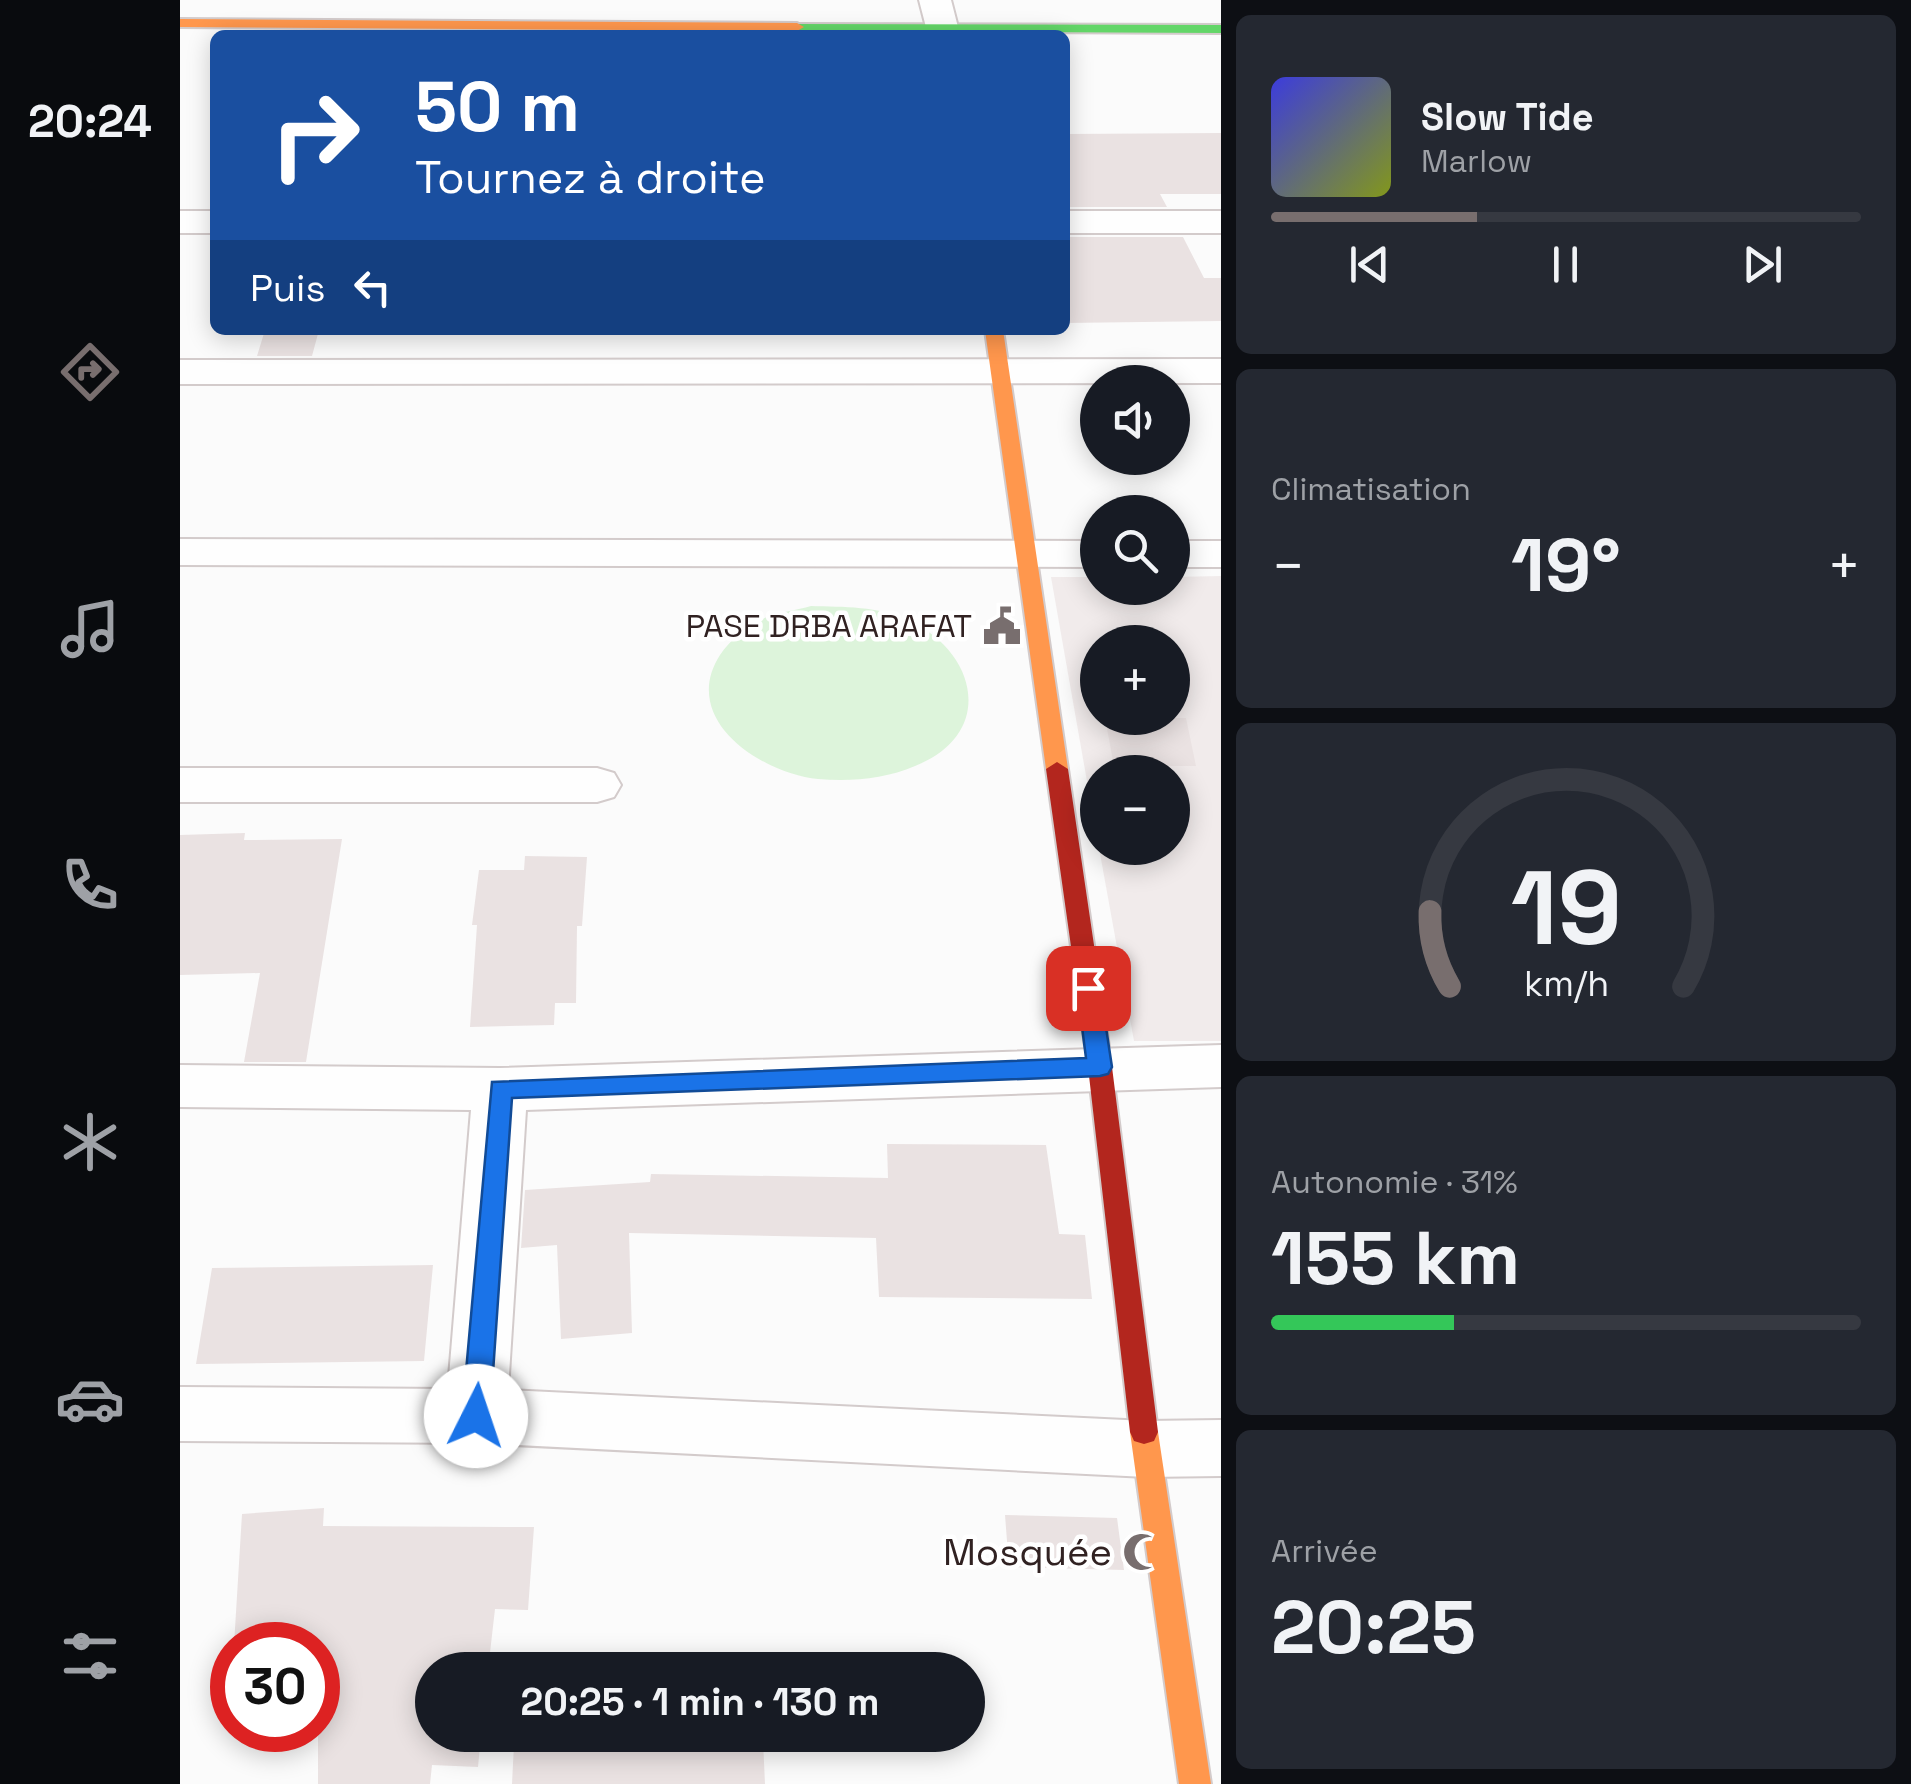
<!DOCTYPE html>
<html lang="fr">
<head>
<meta charset="utf-8">
<style>
	:root { --surface:#171b24; --page:#242831; --text:#f1f3f6; --muted:#9ea1a6; --line:#363941; --accent:#786e6e }
	body { margin:0; font-family:"Space Grotesk",sans-serif; background:var(--page); color:var(--text); height:100vh; display:flex; flex-direction:column; font-size:38px; white-space:nowrap }
	* { box-sizing:border-box; margin:0 }
	p { font-size:32px; color:var(--muted) }
	.icon { flex:none; width:55px; height:55px; fill:none; stroke:currentColor; stroke-width:2; stroke-linecap:round; stroke-linejoin:round }
	.map { position:relative; flex:1; overflow:hidden }
	.panel { display:flex; flex-direction:column; gap:15px; padding:15px; background:#0d0f14; width:690px }
	.panel>* { flex:none }
	.guide { position:absolute; left:30px; top:30px; width:860px; height:305px; border-radius:15px; box-shadow:0 5px 25px #0003; background:#1a4fa0; color:#fff; overflow:hidden }
	.controls { position:absolute; left:900px; top:365px; display:grid; gap:20px }
	.controls a { display:grid; place-items:center; width:110px; height:110px; border-radius:50%; background:var(--surface); box-shadow:0 5px 25px #0003; font-size:50px }
	.speed { position:absolute; left:30px; top:1622px; display:flex; gap:20px; font-size:50px; font-weight:700; text-align:center }
	.speed>* { display:grid; place-content:center; width:130px; height:130px; border-radius:50%; background:var(--surface); box-shadow:0 5px 25px #0003; line-height:1 }
	.speed .limit { border:15px solid #d22; background:#fff; color:#111 }
	.pin { position:absolute; display:grid; place-items:center; width:85px; height:85px; color:#fff; margin:-42px; border-radius:20px; box-shadow:0 5px 15px #0006 }
	.me { position:absolute; width:110px; margin:-55px; rotate:4deg; stroke-linejoin:round; filter:drop-shadow(0 0 8px #0008) }
	.turn { display:flex; align-items:center; gap:35px; height:210px; padding:0 40px; font-size:45px }
	.turn .icon { width:130px; height:130px; stroke-width:2.5 }
	.turn b { display:block; font-size:70px; line-height:85px }
	.then { display:flex; align-items:center; height:95px; padding:0 40px; background:#0003; gap:20px; font-size:38px }
	.big { font-size:75px; font-weight:700; line-height:1.1 }
	.panel .tile { flex:1; display:flex; flex-direction:column; justify-content:center; gap:15px; min-width:0; padding:0 35px; border-radius:15px; background:var(--page) }
	.panel .dial { align-items:center; gap:0 }
	.dial svg { height:260px; overflow:visible; fill:none; stroke:var(--line); stroke-width:7; stroke-linecap:round; text-anchor:middle }
	.dial text { fill:var(--text); stroke:none }
	.song { display:flex; align-items:center; gap:30px }
	.cover { width:120px; height:120px; border-radius:15px; background:linear-gradient(135deg,hsl(240 70% 55%),hsl(70 70% 35%)) }
	.played { height:10px; border-radius:5px; background:linear-gradient(90deg,var(--accent) 35%,var(--line) 35%) }
	.keys { display:flex; justify-content:space-around; direction:ltr }
	.heat { display:flex; justify-content:space-between; align-items:center; font-size:55px; direction:ltr }
	.charge { height:15px; border-radius:8px; background:linear-gradient(90deg,#34c759 31%,var(--line) 0) }
	.trip { position:absolute; left:235px; top:1652px; width:570px; height:100px; border-radius:50px; background:var(--surface); box-shadow:0 5px 25px #0003; font-weight:700; line-height:100px; text-align:center }
	main { display:flex; flex:1; min-height:0 }
	.tab-bar { display:flex; flex-direction:column; width:180px; justify-content:space-around; align-items:center; background:#090b0e; color:var(--muted) }
	.tab-bar .icon { width:70px; height:70px }
	.tab-bar .selected { color:var(--accent) }
	.tab-bar b { font-size:45px; color:var(--text) }
	.map>svg:first-child { display:block }
	.built { fill:#f1ebeb; fill-rule:evenodd }
	.green { fill:#ddf4db }
	.building { fill:#eae2e2 }
	.lines { fill:none; stroke-linecap:round; stroke-linejoin:round }
	.street-casing { stroke:#d3cbcb; stroke-width:4 }
	.fast-casing { stroke:#d3cbcb; stroke-width:4 }
	.slow-casing { stroke:#d3cbcb; stroke-width:4 }
	.jam-casing { stroke:#d3cbcb; stroke-width:4 }
	.street { fill:#fefefe; fill-rule:evenodd }
	.fast { fill:#63d668; fill-rule:evenodd }
	.slow { fill:#ff974d; fill-rule:evenodd }
	.jam { fill:#b3261e; fill-rule:evenodd }
	.route { fill:#1a73e8; stroke:#114b97; stroke-width:2.5 }
	.labels { text-anchor:middle; stroke-width:9; stroke-linejoin:round; paint-order:stroke }
	.poi-label { font-size:32px; fill:#312222; stroke:#fff; text-anchor:end }
	.near-poi-label { font-size:38px; fill:#312222; stroke:#fff; text-anchor:end }
</style>
</head>
<body>
<main>
<nav class="tab-bar">
<b>20:24</b>
<svg class="icon selected" aria-label="directions" viewBox="0 0 24 24"><path d="M12 3l9 9-9 9-9-9zM9 14v-3h6M13 9l2 2-2 2"/></svg>
<svg class="icon" aria-label="music" viewBox="0 0 24 24"><path d="M9 18V5l10-2v13"/><circle cx="6" cy="18" r="3"/><circle cx="16" cy="16" r="3"/></svg>
<svg class="icon" aria-label="phone" viewBox="0 0 24 24"><path d="M5 4h4l2 5-3 2q2 4 5 5l2-3 5 2v4C11 20 4 13 5 4z"/></svg>
<svg class="icon" aria-label="climate" viewBox="0 0 24 24"><path d="M12 3v18M4 7l16 10M4 17L20 7"/></svg>
<svg class="icon" aria-label="car" viewBox="0 0 24 24"><path d="M5 17H2v-5l4-1 3-4h7l3 4 3 1v5h-3M9 17h6M6 11h13"/><circle cx="7" cy="17" r="2"/><circle cx="17" cy="17" r="2"/></svg>
<svg class="icon" aria-label="filters" viewBox="0 0 24 24"><path d="M4 7h16M4 17h16"/><circle cx="9" cy="7" r="2"/><circle cx="15" cy="17" r="2"/></svg>
</nav>
<div class="map">
<svg width="1041" height="1784" viewBox="0 0 1041 1784">
	<rect width="100%" height="100%" fill="#fbfbfb"/>
	<path class="built" d="M1041,576V1041H954L919,848H992V772H918L917,838L871,577H917L918,588H992L993,577ZM918,642H992V718H918Z"/>
	<path class="green" d="M631,606C664,607 698,606 728,620C798,652 816,734 735,766C705,779 670,782 638,779C580,773 499,719 540,655C551,639 568,625 587,617C600,612 617,610 631,606Z"/>
	<path class="building" d="M1041,133V194H980L987,207H885V134Z
		M885,237H1003L1024,278H1041V321L885,323Z
		M85,330H139L132,356H77Z
		M925,718H1006L1016,766H934Z
		M65,833L64,840L162,839L126,1062H64L80,973L0,975V835Z
		M345,856L407,857L402,926H397L396,1003H375L374,1025L290,1027L297,925H292L299,870H344Z
		M707,1144L866,1145L879,1234L905,1235L912,1299L699,1297L696,1238L449,1233L452,1333L381,1339L377,1245L341,1248L345,1190L470,1182L471,1174L708,1178Z
		M253,1265L244,1361L16,1364L32,1268Z
		M144,1508L143,1526L354,1527L348,1610L315,1609L308,1670H252V1735H301L298,1767L252,1765L250,1784H138V1645H54L62,1514Z
		M825,1515L937,1518L944,1570L829,1567Z
		M583,1740L585,1784H332L334,1744Z"/>
	<g class="lines">
		<g class="street-casing">
			<path id="street" d="M739,0H771L780,35H748Z
				M0,211H35V233H0Z
				M885,211H1041V233H885Z
				M1041,359V383L0,384V360Z
				M0,539L918,541V567L0,565Z
				M992,541H1041V567H992Z
				M0,768H417L434,773L441,785L434,797L417,802H0Z
				M1041,1045V1087L346,1110L328,1390L966,1421L1041,1420V1476L966,1477L296,1443L0,1441V1387L268,1389L291,1110L0,1107V1065L320,1068Z"/>
		</g>
		<g class="fast-casing">
			<path id="fast" d="M612,24L1041,25V33L617,31L612,30Z"/>
		</g>
		<g class="slow-casing">
			<path id="slow" d="M0,19L617,23L624,27L617,31L0,27Z
				M805,330H823L888,769L877,776L866,769Z
				M964,1420L974,1423L978,1432L1031,1784H999L950,1432L954,1423Z"/>
		</g>
		<g class="jam-casing">
			<path id="jam" d="M877,762L888,769L932,1067L978,1432L974,1441L964,1444L954,1441L950,1432L908,1067L866,769Z"/>
		</g>
		<use href="#street" class="street"/>
		<use href="#fast" class="fast"/>
		<use href="#slow" class="slow"/>
		<use href="#jam" class="jam"/>
	</g>
	<path class="route" d="M908,979L920,988L932,1067L928,1074L920,1076L332,1098L310,1416L306,1424L296,1428L286,1424L282,1416L312,1082L906,1058L897,988Z"/>
	<defs>
		<g id="civic-bare" transform="scale(3)"><path d="M-.6-6.5H3V-4.5H.6V-3L4-1V1h2V6H-6V1h2V-1L-.6-3ZM-1.2 2.5V6h2.4V2.5Z" fill="#786e6e" stroke="#fff" stroke-width="2.5" paint-order="stroke"/></g>
		<g id="mosque-bare" transform="scale(3)"><path d="M3.5-4.9A6 6 0 1 0 3.5 4.9A5 5 0 1 1 3.5-4.9Z" fill="#786e6e" stroke="#fff" stroke-width="2.5" paint-order="stroke"/></g>
	</defs>
	<g fill-rule="evenodd">
		<use href="#civic-bare" x="822" y="626"/>
		<use href="#mosque-bare" x="962" y="1552"/>
	</g>
	<g class="labels">
		<g class="poi-label">
			<text x="792" y="637">PASE DRBA ARAFAT</text>
		</g>
		<g class="near-poi-label">
			<text x="932" y="1565">Mosquée</text>
		</g>
	</g>
</svg>
<div class="controls">
<a><svg class="icon" aria-label="sound" viewBox="0 0 24 24"><path d="M4 9h4l5-4v14l-5-4H4zM17 9q2 3 0 6"/></svg></a>
<a><svg class="icon" aria-label="search" viewBox="0 0 24 24"><circle cx="10" cy="10" r="6"/><path d="M15 15l6 6"/></svg></a>
<a>+</a>
<a>−</a>
</div>
<div class="speed"><div class="limit">30</div></div>
<div class="pin" style="left:908px;top:988px;background:#d93025"><svg class="icon" aria-label="arrive" viewBox="0 0 24 24"><path d="M6 21V4h12l-3 4 3 4H6"/></svg></div>
<svg class="me" style="left:296px;top:1416px" viewBox="-20 -20 40 40"><circle r="19" fill="#fff"/><path d="M0-13L10 11 0 6-10 11z" fill="#1a73e8"/></svg>
<div class="trip">20:25 · 1 min · 130 m</div>
<div class="guide">
<div class="turn"><svg class="icon" aria-label="right" viewBox="0 0 24 24"><path d="M7 20v-9h11M14 6l5 5-5 5"/></svg><div><b>50 m</b>Tournez à droite</div></div>
<div class="then">Puis<svg class="icon" aria-label="left" viewBox="0 0 24 24"><path d="M17 20v-9H6M10 6l-5 5 5 5"/></svg></div>
</div>
</div>
<section class="panel">
<div class="tile">
<div class="song"><i class="cover"></i><div><b>Slow Tide</b><p>Marlow</p></div></div>
<div class="played"></div>
<div class="keys"><svg class="icon" aria-label="previous" viewBox="0 0 24 24"><path d="M18 5L8 12l10 7zM5 5v14"/></svg><svg class="icon" aria-label="pause" viewBox="0 0 24 24"><path d="M8 5v14M16 5v14"/></svg><svg class="icon" aria-label="next" viewBox="0 0 24 24"><path d="M6 5l10 7-10 7zM19 5v14"/></svg></div>
</div>
<div class="tile"><p>Climatisation</p>
<div class="heat"><a>−</a><b class="big">19°</b><a>+</a></div>
</div>
<div class="tile dial"><svg viewBox="0 0 100 80">
<path d="M14 69A42 42 0 1 1 86 69"/>
<path d="M14 69A42 42 0 0 1 8 46" stroke="#786e6e"/>
<text x="50" y="56" font-size="32" font-weight="700">19</text>
<text x="50" y="72" font-size="11">km/h</text>
</svg></div>
<div class="tile"><p>Autonomie · 31%</p><b class="big">155 km</b><div class="charge"></div></div>
<div class="tile"><p>Arrivée</p><b class="big">20:25</b></div>
</section>
</main>
</body>
</html>
